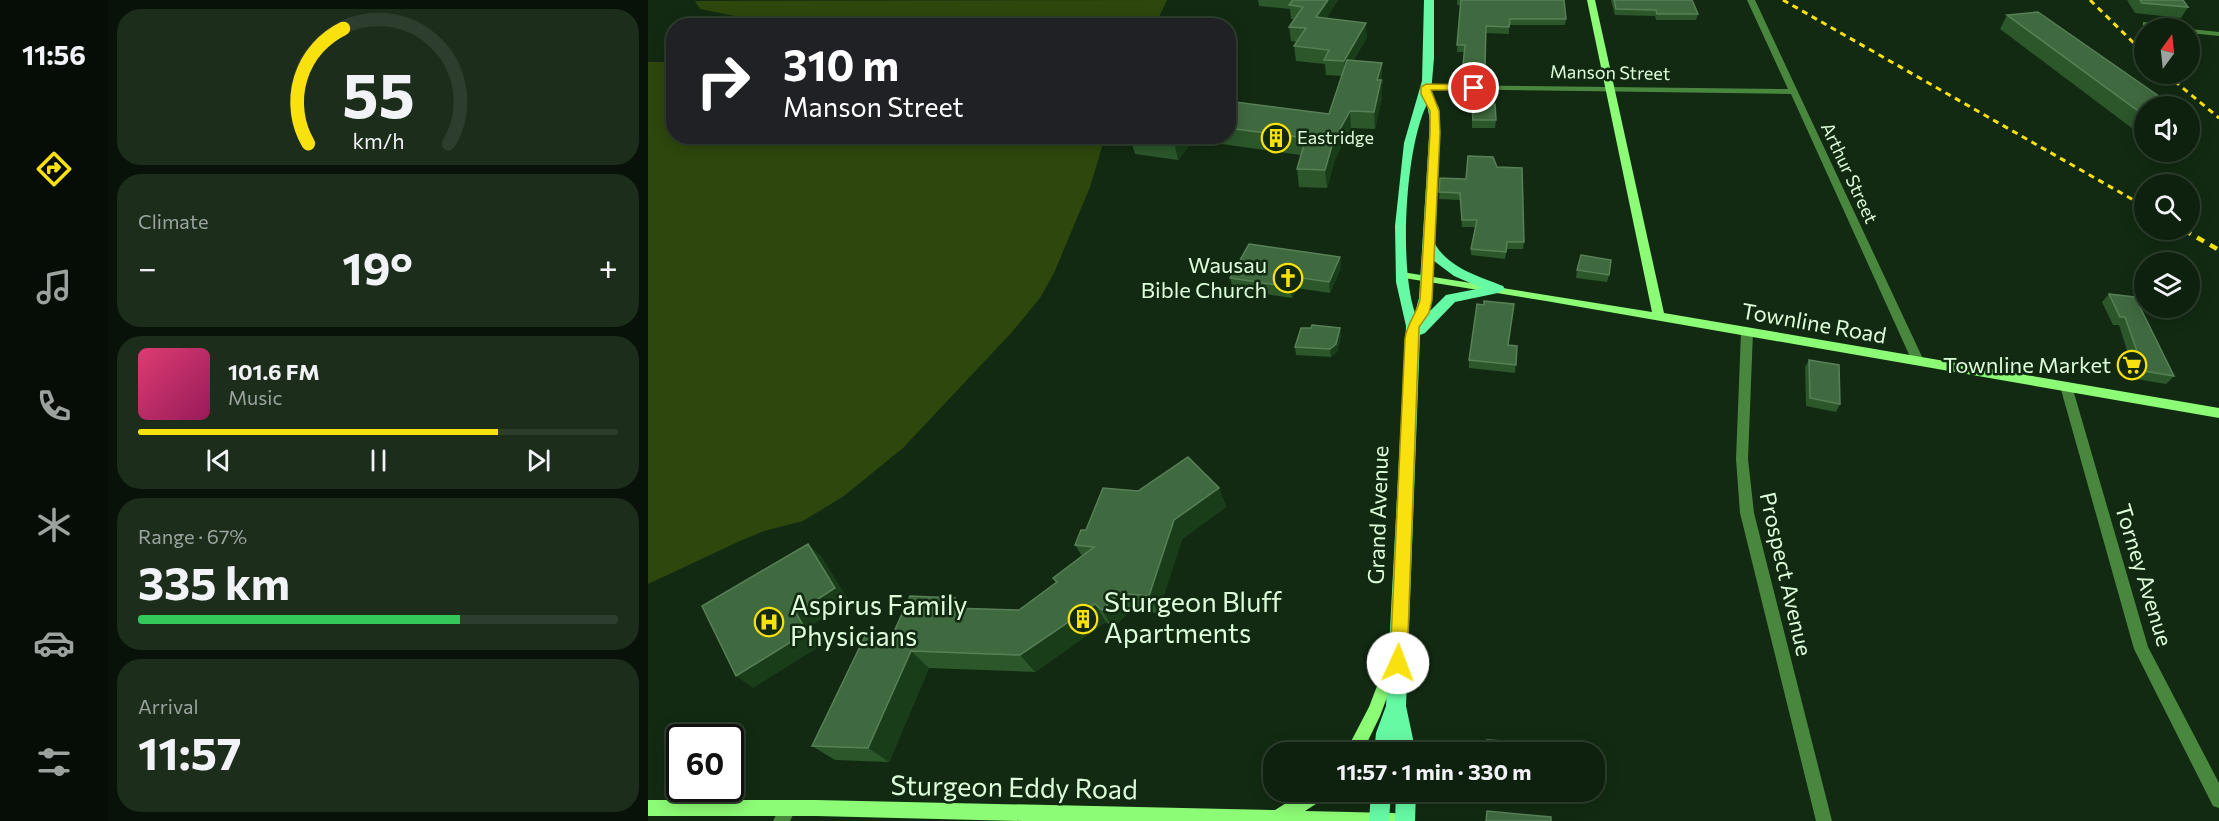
<!DOCTYPE html>
<html lang="en">
<head>
<meta charset="utf-8">
<style>
	:root { --surface:#0e200e; --page:#1c2d1c; --text:#f1f3f6; --muted:#9ba39e; --line:#2e3e2e; --accent:#f8e10e }
	body { margin:0; font-family:Commissioner,sans-serif; background:var(--page); color:var(--text); height:100vh; display:flex; flex-direction:column; font-size:22px; white-space:nowrap }
	* { box-sizing:border-box; margin:0 }
	p { font-size:20px; color:var(--muted) }
	.icon { flex:none; width:33px; height:33px; fill:none; stroke:currentColor; stroke-width:2; stroke-linecap:round; stroke-linejoin:round }
	.map { position:relative; flex:1; overflow:hidden }
	.sheet { display:flex; flex-direction:column; gap:9px; padding:9px; background:#081208; width:540px }
	.sheet>* { flex:none }
	.hud { position:absolute; left:18px; top:18px; width:570px; height:126px; border-radius:24px; box-shadow:0 3px 15px #0003,0 0 0 2px var(--line); background:#202124; color:#fff; overflow:hidden }
	.needle { width:39px; rotate:15deg }
	.tools { position:absolute; left:1486px; top:18px; display:grid; gap:12px }
	.tools a { display:grid; place-items:center; width:66px; height:66px; border-radius:50%; background:var(--surface); box-shadow:0 3px 15px #0003,0 0 0 2px var(--line); font-size:30px }
	.speed { position:absolute; left:18px; top:724px; display:flex; gap:12px; font-size:30px; font-weight:700; text-align:center }
	.speed>* { display:grid; place-content:center; width:78px; height:78px; border-radius:50%; background:var(--surface); box-shadow:0 3px 15px #0003,0 0 0 2px var(--line); line-height:1 }
	.speed .limit { border:3px solid #111; border-radius:9px; background:#fff; color:#111 }
	.pin { position:absolute; display:grid; place-items:center; width:51px; height:51px; color:#fff; margin:-26px; border:3px solid #fff; border-radius:50%; box-shadow:0 2px 6px #0007 }
	.me { position:absolute; width:66px; margin:-33px; rotate:2deg; stroke-linejoin:round; filter:drop-shadow(0 0 4px #0008) }
	.turn { display:flex; align-items:center; gap:21px; height:126px; padding:0 18px; font-size:27px }
	.turn .icon { width:78px; height:78px; stroke-width:2.5 }
	.turn b { display:block; font-size:42px; line-height:51px }
	.big { font-size:45px; font-weight:700; line-height:1.1 }
	.sheet .card { flex:1; display:flex; flex-direction:column; justify-content:center; gap:9px; min-width:0; padding:0 21px; border-radius:24px; background:var(--page) }
	.sheet .dial { align-items:center; gap:0 }
	.dial svg { height:156px; overflow:visible; fill:none; stroke:var(--line); stroke-width:7; stroke-linecap:round; text-anchor:middle }
	.dial text { fill:var(--text); stroke:none }
	.song { display:flex; align-items:center; gap:18px }
	.cover { width:72px; height:72px; border-radius:9px; background:linear-gradient(135deg,hsl(340 70% 55%),hsl(330 70% 35%)) }
	.played { height:6px; border-radius:3px; background:linear-gradient(90deg,var(--accent) 75%,var(--line) 75%) }
	.keys { display:flex; justify-content:space-around; direction:ltr }
	.heat { display:flex; justify-content:space-between; align-items:center; font-size:33px; direction:ltr }
	.charge { height:9px; border-radius:4px; background:linear-gradient(90deg,#34c759 67%,var(--line) 0) }
	.trip { position:absolute; left:615px; top:742px; width:342px; height:60px; border-radius:24px; background:var(--surface); box-shadow:0 3px 15px #0003,0 0 0 2px var(--line); font-weight:700; line-height:60px; text-align:center }
	main { display:flex; flex:1; min-height:0 }
	.dock { display:flex; flex-direction:column; width:108px; justify-content:space-around; align-items:center; background:#060d06; color:var(--muted) }
	.dock .icon { width:42px; height:42px }
	.dock .on { color:var(--accent) }
	.dock b { font-size:27px; color:var(--text) }
	.map>svg:first-child { display:block }
	.water { fill:#2e470d }
	.lines { fill:none; stroke-linecap:round; stroke-linejoin:round }
	.street { fill:#4a873e; fill-rule:evenodd }
	.secondary { fill:#8cfb75; fill-rule:evenodd }
	.primary { fill:#66faa5; fill-rule:evenodd }
	.rail-far1 { stroke:#f8e10e; stroke-width:3; stroke-dasharray:6 5; stroke-linecap:butt }
	.rail { stroke:#f8e10e; stroke-width:4.5; stroke-dasharray:8 7; stroke-linecap:butt }
	.wall { fill:#2b572b }
	.shaded-wall { fill:#193d19 }
	.building { fill:#3f693e; stroke:#588057; stroke-width:1.5 }
	.route { fill:#f8e10e; stroke:#a19209; stroke-width:1.5 }
	.labels { text-anchor:middle; stroke-width:5; stroke-linejoin:round; paint-order:stroke }
	.far-street-label { font-size:18px; fill:#defedb; stroke:#122a12 }
	.far-poi-label { font-size:18px; fill:#defedb; stroke:#122a12; text-anchor:start }
	.poi-label { font-size:22px; fill:#defedb; stroke:#122a12; text-anchor:end }
	.street-label { font-size:22px; fill:#defedb; stroke:#122a12 }
	.near-poi-label { font-size:27px; fill:#defedb; stroke:#122a12; text-anchor:start }
	.near-street-label { font-size:27px; fill:#defedb; stroke:#122a12 }
</style>
</head>
<body>
<main>
<nav class="dock">
<b>11:56</b>
<svg class="icon on" aria-label="directions" viewBox="0 0 24 24"><path d="M12 3l9 9-9 9-9-9zM9 14v-3h6M13 9l2 2-2 2"/></svg>
<svg class="icon" aria-label="music" viewBox="0 0 24 24"><path d="M9 18V5l10-2v13"/><circle cx="6" cy="18" r="3"/><circle cx="16" cy="16" r="3"/></svg>
<svg class="icon" aria-label="phone" viewBox="0 0 24 24"><path d="M5 4h4l2 5-3 2q2 4 5 5l2-3 5 2v4C11 20 4 13 5 4z"/></svg>
<svg class="icon" aria-label="climate" viewBox="0 0 24 24"><path d="M12 3v18M4 7l16 10M4 17L20 7"/></svg>
<svg class="icon" aria-label="car" viewBox="0 0 24 24"><path d="M5 17H2v-5l4-1 3-4h7l3 4 3 1v5h-3M9 17h6M6 11h13"/><circle cx="7" cy="17" r="2"/><circle cx="17" cy="17" r="2"/></svg>
<svg class="icon" aria-label="filters" viewBox="0 0 24 24"><path d="M4 7h16M4 17h16"/><circle cx="9" cy="7" r="2"/><circle cx="15" cy="17" r="2"/></svg>
</nav>
<section class="sheet">
<div class="card dial"><svg viewBox="0 0 100 80">
<path d="M14 69A42 42 0 1 1 86 69"/>
<path d="M14 69A42 42 0 0 1 32 10" stroke="#f8e10e"/>
<text x="50" y="56" font-size="32" font-weight="700">55</text>
<text x="50" y="72" font-size="11">km/h</text>
</svg></div>
<div class="card"><p>Climate</p>
<div class="heat"><a>−</a><b class="big">19°</b><a>+</a></div>
</div>
<div class="card">
<div class="song"><i class="cover"></i><div><b>101.6 FM</b><p>Music</p></div></div>
<div class="played"></div>
<div class="keys"><svg class="icon" aria-label="previous" viewBox="0 0 24 24"><path d="M18 5L8 12l10 7zM5 5v14"/></svg><svg class="icon" aria-label="pause" viewBox="0 0 24 24"><path d="M8 5v14M16 5v14"/></svg><svg class="icon" aria-label="next" viewBox="0 0 24 24"><path d="M6 5l10 7-10 7zM19 5v14"/></svg></div>
</div>
<div class="card"><p>Range · 67%</p><b class="big">335 km</b><div class="charge"></div></div>
<div class="card"><p>Arrival</p><b class="big">11:57</b></div>
</section>
<div class="map">
<svg width="1571" height="821" viewBox="0 0 1571 821">
	<rect width="100%" height="100%" fill="#122a12"/>
	<path class="water" d="M519,0L507,26L98,25L101,22L97,18L52,9L47,1Z
		M0,62H25L26,136L457,137L442,187L406,273L392,298L364,332L255,448L196,496L155,521L116,531L92,541L0,584Z"/>
	<g class="lines">
		<path class="street" d="M1099,0H1107L1276,361L1274,364H1266L1264,361L1143,94L778,89L774,87L778,85L1140,89Z
			M1495,22L1526,26L1530,28L1498,26H1495Z
			M1542,29L1571,32V36L1542,33Z
			M1099,328L1105,332L1100,459L1106,513L1184,821H1168L1092,513L1088,459L1093,332Z
			M1418,382L1424,386L1500,647L1571,783V808L1565,806L1486,649L1412,386Z
			M140,801L146,803L148,809L142,821H125L134,803Z"/>
		<path class="secondary" d="M939,0H947L1016,313L1571,408V418L898,301L750,277L749,275L750,273L754,272L1004,312Z
			M744,658L749,660L751,665L732,716L714,753H697L721,707L739,660Z
			M656,792H679L677,798L657,811L746,813L752,815L754,821H375L168,816H0V800H168L627,810Z"/>
		<path class="primary" d="M776,0H786V58L783,93L791,108L792,121L787,244C801,268 830,276 855,286L857,289L850,293L807,302L777,333L772,335L758,706L768,753H748L747,746L746,753H726L728,733L738,706L758,326L748,282L747,226L756,143L774,81ZM779,104L782,121L771,298L767,313C751,267 757,148 779,104ZM786,261L806,276L834,288L798,295L782,311Z
			M723,792H743L741,821H721Z
			M748,792H768L767,821H747Z"/>
		<path class="rail-far1" d="M1135,0L1489,202
			M1442,0L1497,54
			M1518,74L1571,118"/>
		<path class="rail" d="M1486,201L1497,207
			M1536,230L1571,250"/>
	</g>
	<path class="wall" d="M610,0H690L678,18L719,37L706,60L735,80L734,85V97L727,129L703,128L687,159L679,188L651,187L649,169L653,155L545,140L530,160L487,154L482,136H580V101L681,114L694,76L678,75L677,64L648,61L646,46L649,42L643,41L641,27L646,19H643L642,9L611,6Z
		M809,0H916L918,19L917,25H861V34L838,33L837,73L815,72L816,52H809L812,5H809Z
		M963,0H1044L1050,14L1048,20H1008L1007,16L967,15Z
		M1479,0H1535L1540,7L1533,18L1487,13Z
		M1359,15L1497,106V138L1352,29Z
		M824,104L848,120L847,128H824Z
		M792,178L876,242L875,249H859L857,259L823,255V249L827,227H814L812,200L791,199Z
		M692,257L693,268L682,293L648,288L644,298L585,289L582,278Z
		M929,270L961,275L959,282L928,278Z
		M1461,294L1526,376L1518,384L1488,379L1471,325H1465L1454,302Z
		M663,328H692L693,336L689,352L683,357L648,355L647,347Z
		M861,345L869,346L867,373L821,368V360Z
		M1161,360L1192,404L1188,412L1158,406L1157,367Z
		M571,488L578,507L534,539L510,613L482,611L465,628L458,622L387,672L281,668L241,762L187,760L164,746L245,634L316,608L371,610L408,582L405,578L434,556L427,545L438,530Z
		M875,792H887L882,797Z"/>
	<path class="shaded-wall" d="M680,0H690L670,32L668,17Z
		M718,23L719,37L697,76L696,61Z
		M734,63V97L727,129L726,112L729,80Z
		M702,111L703,128L687,159L679,188L677,170L685,142Z
		M530,136H544L545,140L530,160L526,142Z
		M692,257L693,268L682,293L681,282Z
		M647,277L648,288L644,298L642,287Z
		M692,328L693,336L689,352L683,357L682,349Z
		M571,488L578,507L534,539L510,613L501,596L526,520Z
		M160,544L174,557L201,601L163,626L174,645L105,688L88,676Z
		M472,593L482,611L465,628L454,610Z
		M307,598L323,615L302,608Z
		M447,604L458,622L387,672L372,655Z
		M263,651L281,668L241,762L220,748Z"/>
	<path class="building" d="M645,0H680L668,17L718,23L696,61L676,60L681,50L646,46L658,28L641,27L655,7L641,5Z
		M813,0H916L918,19H862L861,27L838,26L837,66L815,65L817,45H809Z
		M966,0H1044L1050,14H1009L1008,10L968,9Z
		M1492,0H1535L1540,7L1494,3Z
		M1390,12L1525,106H1497V116L1359,15Z
		M699,60L734,63L729,80H733L726,112L702,111L685,142L677,170L649,169L658,138L580,128V101L681,114Z
		M824,104H847L848,120H825Z
		M486,136H530L526,142Z
		M820,156L845,157L849,167L874,168L876,242H859L858,252L823,249L829,220H814L812,193L791,192L792,178L818,179Z
		M601,244L692,257L681,282L647,277L642,287L582,278Z
		M933,255L963,260L961,275L929,270Z
		M1461,294L1487,297L1526,376L1496,371L1477,317H1472Z
		M836,301L866,304L860,345L869,346L868,365L821,360L829,304L836,305Z
		M664,325L692,328L688,344L682,349L647,347L653,328H663Z
		M1161,360L1191,365L1192,404L1162,398Z
		M540,457L571,488L526,520L501,596L472,593L454,610L447,604L372,655L263,651L220,748L164,746L219,632L245,634L262,596L307,598L302,608L371,610L409,582L405,578L446,547L427,545L433,530H438L455,488L490,491Z
		M160,544L187,588L148,613L159,632L88,676L54,606Z
		M839,740L911,744L912,753H839Z
		M839,811L903,817V821H838Z"/>
	<path class="route" d="M778,84L826,85L831,88L826,90H783L791,111L792,133L784,300L781,313L771,327L759,663L756,668L750,671L744,668L742,663L757,339C759,323 768,315 772,300L782,133V111L773,94V87Z"/>
	<defs>
		<g id="building-ring" transform="scale(1.5)"><circle r="9.5" fill="#122a12" stroke="#f8e10e" stroke-width="1.5"/><path d="M-4-6H4V6H1V3H-1V6H-4ZM-2.5-4.3h1.7v1.8h-1.7ZM.8-4.3h1.7v1.8H.8ZM-2.5-1h1.7V.8h-1.7ZM.8-1h1.7V.8H.8Z" fill="#f8e10e"/></g>
		<g id="church-ring" transform="scale(1.5)"><circle r="9.5" fill="#122a12" stroke="#f8e10e" stroke-width="1.5"/><path d="M-1.2-6h2.4v3.5h3.3v2.4h-3.3V6h-2.4V-.1h-3.3v-2.4h3.3Z" fill="#f8e10e"/></g>
		<g id="supermarket-ring" transform="scale(1.5)"><circle r="9.5" fill="#122a12" stroke="#f8e10e" stroke-width="1.5"/><path d="M-6-5.5h2.5l.6 2H6L4.5 2H-2.5L-4.4-4H-6ZM-1.5 3.2a1.3 1.3 0 1 0 .1 0ZM3 3.2a1.3 1.3 0 1 0 .1 0Z" fill="#f8e10e"/></g>
		<g id="hospital-ring" transform="scale(1.5)"><circle r="9.5" fill="#122a12" stroke="#f8e10e" stroke-width="1.5"/><path d="M-5-5h3v3.5h4V-5h3V5h-3V1.5h-4V5h-3Z" fill="#f8e10e"/></g>
	</defs>
	<g fill-rule="evenodd">
		<use href="#building-ring" x="628" y="138"/>
		<use href="#church-ring" x="640" y="278"/>
		<use href="#supermarket-ring" x="1484" y="365"/>
		<use href="#building-ring" x="435" y="619"/>
		<use href="#hospital-ring" x="121" y="622"/>
	</g>
	<g class="labels">
		<g class="far-street-label">
			<text transform="translate(962 73) rotate(1)" y="6">Manson Street</text>
			<text transform="translate(1201 173) rotate(65)" y="6">Arthur Street</text>
		</g>
		<g class="far-poi-label">
			<text x="649" y="144">Eastridge</text>
		</g>
		<g class="poi-label">
			<text x="619" y="273">Wausau<tspan x="619" dy="25">Bible Church</tspan></text>
			<text x="1463" y="373">Townline Market</text>
		</g>
		<g class="street-label">
			<text transform="translate(1166 323) rotate(10)" y="8">Townline Road</text>
			<text transform="translate(730 515) rotate(-88)" y="8">Grand Avenue</text>
			<text transform="translate(1138 574) rotate(77)" y="8">Prospect Avenue</text>
			<text transform="translate(1496 575) rotate(73)" y="8">Torney Avenue</text>
		</g>
		<g class="near-poi-label">
			<text x="456" y="612">Sturgeon Bluff<tspan x="456" dy="31">Apartments</tspan></text>
			<text x="142" y="615">Aspirus Family<tspan x="142" dy="31">Physicians</tspan></text>
		</g>
		<g class="near-street-label">
			<text transform="translate(366 788) rotate(1)" y="9">Sturgeon Eddy Road</text>
		</g>
	</g>
</svg>
<div class="tools">
<a><svg class="needle" viewBox="-14 -14 28 28"><path d="M0-13l5 13h-10z" fill="#e53935"/><path d="M0 13l5-13h-10z" fill="#9ba39e"/></svg></a>
<a><svg class="icon" aria-label="sound" viewBox="0 0 24 24"><path d="M4 9h4l5-4v14l-5-4H4zM17 9q2 3 0 6"/></svg></a>
<a><svg class="icon" aria-label="search" viewBox="0 0 24 24"><circle cx="10" cy="10" r="6"/><path d="M15 15l6 6"/></svg></a>
<a><svg class="icon" aria-label="layers" viewBox="0 0 24 24"><path d="M12 4l9 5-9 5-9-5zM3 14l9 5 9-5"/></svg></a>
</div>
<div class="speed"><div class="limit">60</div></div>
<div class="pin" style="left:826px;top:88px;background:#d93025"><svg class="icon" aria-label="arrive" viewBox="0 0 24 24"><path d="M6 21V4h12l-3 4 3 4H6"/></svg></div>
<svg class="me" style="left:750px;top:663px" viewBox="-20 -20 40 40"><circle r="19" fill="#fff"/><path d="M0-13L10 11 0 6-10 11z" fill="#f8e10e"/></svg>
<div class="trip">11:57 · 1 min · 330 m</div>
<div class="hud">
<div class="turn"><svg class="icon" aria-label="right" viewBox="0 0 24 24"><path d="M7 20v-9h11M14 6l5 5-5 5"/></svg><div><b>310 m</b>Manson Street</div></div>
</div>
</div>
</main>
</body>
</html>
